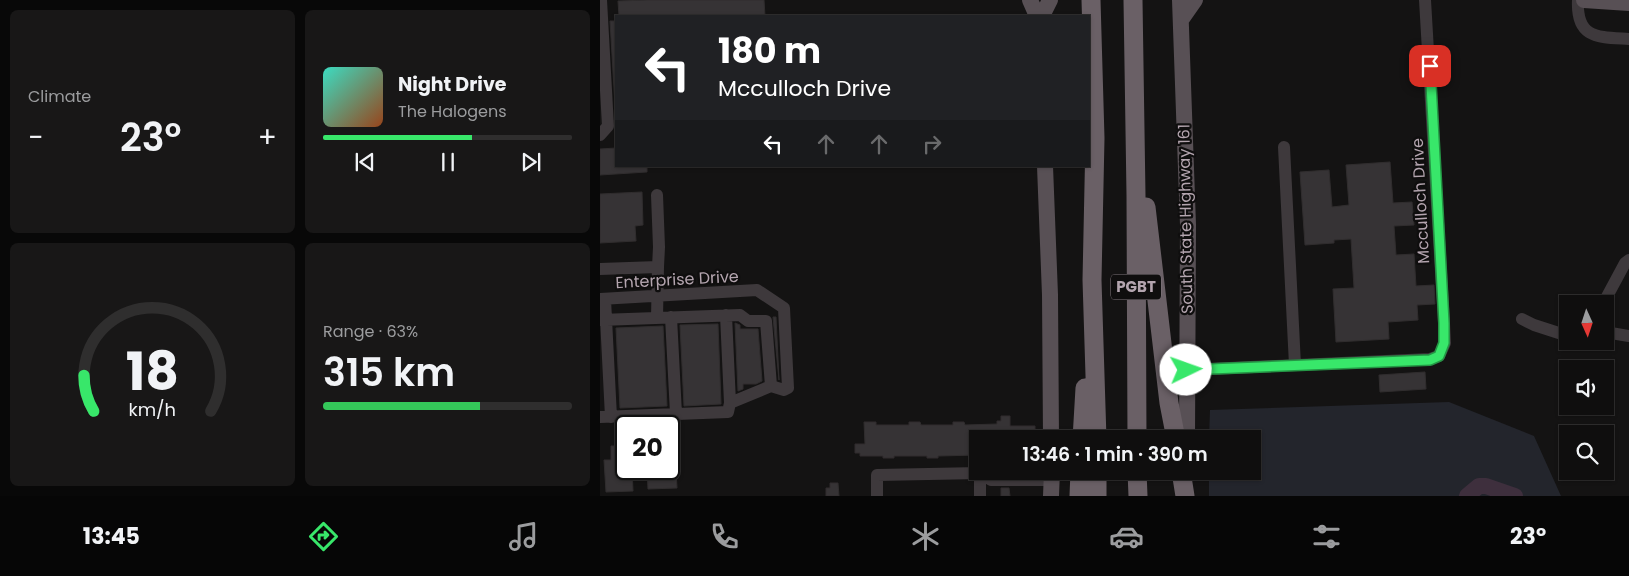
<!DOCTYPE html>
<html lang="en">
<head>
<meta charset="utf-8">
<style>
	:root { --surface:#0f0e0e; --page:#181717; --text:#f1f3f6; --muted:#9b9c9e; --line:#2f2e2e; --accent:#38e76a }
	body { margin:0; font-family:Poppins,sans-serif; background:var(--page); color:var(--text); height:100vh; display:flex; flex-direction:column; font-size:19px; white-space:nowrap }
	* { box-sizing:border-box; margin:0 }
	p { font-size:16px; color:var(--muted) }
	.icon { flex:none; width:28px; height:28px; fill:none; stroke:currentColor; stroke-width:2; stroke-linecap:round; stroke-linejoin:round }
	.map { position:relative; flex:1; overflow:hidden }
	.sheet { display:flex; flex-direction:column; gap:10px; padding:10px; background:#080808; width:600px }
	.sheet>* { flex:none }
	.hud { position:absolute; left:15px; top:15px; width:475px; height:152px; border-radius:0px; box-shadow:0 1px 4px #0004,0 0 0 1px var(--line); background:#202124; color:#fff; overflow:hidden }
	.needle { width:32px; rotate:177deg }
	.tools { position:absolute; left:959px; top:295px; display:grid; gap:10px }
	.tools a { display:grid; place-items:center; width:55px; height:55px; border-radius:0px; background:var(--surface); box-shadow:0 1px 4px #0004,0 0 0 1px var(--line); font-size:25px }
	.speed { position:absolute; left:15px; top:415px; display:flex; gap:10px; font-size:25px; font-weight:700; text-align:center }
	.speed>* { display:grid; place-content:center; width:65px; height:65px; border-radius:50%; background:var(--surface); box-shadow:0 1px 4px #0004,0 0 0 1px var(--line); line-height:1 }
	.speed .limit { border:2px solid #111; border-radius:8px; background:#fff; color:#111 }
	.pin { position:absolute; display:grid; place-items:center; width:42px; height:42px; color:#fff; margin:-21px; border-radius:10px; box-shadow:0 2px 8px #0006 }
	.me { position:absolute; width:55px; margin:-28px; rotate:87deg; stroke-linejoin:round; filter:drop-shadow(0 0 4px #0008) }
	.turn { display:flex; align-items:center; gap:18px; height:105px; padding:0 20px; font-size:22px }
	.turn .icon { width:65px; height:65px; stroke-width:2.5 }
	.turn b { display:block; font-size:35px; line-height:42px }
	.lanes { display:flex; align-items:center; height:48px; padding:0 20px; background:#0003; justify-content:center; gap:25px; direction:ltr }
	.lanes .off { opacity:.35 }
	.big { font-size:38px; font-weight:600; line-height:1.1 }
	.sheet .tile { flex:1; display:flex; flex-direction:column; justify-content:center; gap:8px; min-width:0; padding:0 18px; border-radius:8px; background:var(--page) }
	.sheet .dial { align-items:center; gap:0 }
	.dial svg { height:130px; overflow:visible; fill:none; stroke:var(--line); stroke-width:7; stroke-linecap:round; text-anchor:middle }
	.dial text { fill:var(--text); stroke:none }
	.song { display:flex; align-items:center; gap:15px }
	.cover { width:60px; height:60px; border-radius:8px; background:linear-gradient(135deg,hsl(170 70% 55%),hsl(20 70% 35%)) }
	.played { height:5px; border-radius:2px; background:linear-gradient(90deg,var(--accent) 60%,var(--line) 60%) }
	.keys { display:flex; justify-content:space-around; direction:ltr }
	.heat { display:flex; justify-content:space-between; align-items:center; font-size:28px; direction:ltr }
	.charge { height:8px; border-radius:4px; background:linear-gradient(90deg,#34c759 63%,var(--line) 0) }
	.sheet .tiles { flex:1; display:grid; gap:10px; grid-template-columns:repeat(2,1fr) }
	.trip { position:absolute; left:369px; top:430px; width:292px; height:50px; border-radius:0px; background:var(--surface); box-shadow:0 1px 4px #0004,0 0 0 1px var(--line); font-weight:600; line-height:50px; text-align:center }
	.tabs { display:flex; height:80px; justify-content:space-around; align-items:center; background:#060606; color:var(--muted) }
	.tabs .icon { width:35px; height:35px }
	.tabs .active { color:var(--accent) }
	.tabs b { font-size:22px; color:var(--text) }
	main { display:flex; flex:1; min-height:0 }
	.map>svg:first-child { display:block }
	.green { fill:#23252c }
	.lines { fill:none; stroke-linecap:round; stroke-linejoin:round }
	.river { stroke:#3e2f3d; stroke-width:16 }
	.building { fill:#363335; stroke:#302d2e }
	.minor { stroke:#3e393c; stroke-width:12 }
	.major { stroke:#585055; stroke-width:16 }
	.highway { stroke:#6a6066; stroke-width:19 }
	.route-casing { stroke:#249645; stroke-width:12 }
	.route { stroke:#38e76a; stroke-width:9 }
	.labels { text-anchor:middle; stroke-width:4.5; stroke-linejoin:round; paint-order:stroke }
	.shield { fill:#0f0e0e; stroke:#82787f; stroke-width:1 }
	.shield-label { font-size:15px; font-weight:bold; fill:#b4a5af }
	.street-label { font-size:16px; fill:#b4a5af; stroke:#0f0e0e }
</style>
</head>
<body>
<main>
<section class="sheet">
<div class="tiles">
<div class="tile"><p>Climate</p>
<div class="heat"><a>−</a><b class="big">23°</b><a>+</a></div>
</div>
<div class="tile">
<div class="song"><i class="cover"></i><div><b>Night Drive</b><p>The Halogens</p></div></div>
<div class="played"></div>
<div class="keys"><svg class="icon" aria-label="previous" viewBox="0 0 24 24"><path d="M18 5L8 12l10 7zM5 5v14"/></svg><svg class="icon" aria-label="pause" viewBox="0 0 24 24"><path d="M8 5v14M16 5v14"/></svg><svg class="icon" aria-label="next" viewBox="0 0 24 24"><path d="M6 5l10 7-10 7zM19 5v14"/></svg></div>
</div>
<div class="tile dial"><svg viewBox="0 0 100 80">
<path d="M14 69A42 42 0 1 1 86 69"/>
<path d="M14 69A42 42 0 0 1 8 47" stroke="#38e76a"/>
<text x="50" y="56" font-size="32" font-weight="700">18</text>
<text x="50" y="72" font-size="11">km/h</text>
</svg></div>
<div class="tile"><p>Range · 63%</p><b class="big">315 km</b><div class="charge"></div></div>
</div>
</section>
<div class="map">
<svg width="1029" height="496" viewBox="0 0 1029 496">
	<rect width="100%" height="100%" fill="#141313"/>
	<path class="green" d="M849,402L934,436L961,496H609V471H652V439H609L610,410Z"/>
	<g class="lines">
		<path class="river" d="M867,496L879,486H886L915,496"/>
	</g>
	<path class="building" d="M47,0H164L165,16H19L18,1Z
		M10,21H16V105H15Z
		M16,148V166H47V172L0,175V149Z
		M790,162L793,203L812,202L814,225L794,226L796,255L814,254L816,286L834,285L835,304L817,305L818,320L788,322L789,339L736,342L733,289L754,288L751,239L734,240V243L705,245L700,172L729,170L732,207L749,205L746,165Z
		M42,192L43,225L35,226L36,241L0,243V194Z
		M173,317H176L179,380Z
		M135,323L140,325V329H158L162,381L156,384H143V389L138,391Z
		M118,324L121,404L84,406L80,325Z
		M63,326L67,406L20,408L16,328Z
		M825,372L826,389L780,392L779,375Z
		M401,416H410V426H435V438L401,439V436H378V455L338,456V458H327V456H294V458H283V456H260V453H255V444H265L264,422H276V425H309V422H320L321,425H353V422H364L365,425L397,424V421H401Z
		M11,446H26V469H32L33,491L6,492L4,460H11Z
		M69,453H75L77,488L48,489L47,469H69Z
		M230,483H238L239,496H226V488H230Z
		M401,488H409L410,496H401Z"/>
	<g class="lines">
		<path class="minor" d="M978,0C976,39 998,37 1029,39
			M0,135L8,126L1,0
			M684,147L695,365
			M57,195L59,247L58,267
			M0,269L58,267L57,318
			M0,299L157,290L184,308L188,388L184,390L171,386L130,403L128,412L0,417
			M5,299L11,417
			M1003,304L1025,263L1029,260
			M126,315L130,403
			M71,317L76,414
			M922,319L934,325L968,336
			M0,320L140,315L148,321H166L171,386
			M1005,332L1029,336
			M586,370L830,359L839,356L845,343L844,323L825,0
			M380,473L391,480H452
			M277,496V475L380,473V496"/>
		<path class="major" d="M430,0L437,16
			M580,0L588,225L587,439
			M984,0L1029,3
			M442,16L450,0
			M581,20L595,0
			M445,166L450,295L451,439
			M451,496L452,471"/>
		<path class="highway" d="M491,0L495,138L492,280L497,439
			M533,0L536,195L537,439
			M546,207L569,403L576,439
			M482,439L485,388
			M497,471V496
			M537,471L538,496
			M581,471L585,496
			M479,496L480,471"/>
	</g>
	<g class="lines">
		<g class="route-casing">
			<path id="route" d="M586,370L830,360L839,356L844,343V323L830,66"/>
		</g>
		<use href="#route" class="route"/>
	</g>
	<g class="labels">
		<rect class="shield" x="511" y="274.5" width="50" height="25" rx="4"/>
		<g class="shield-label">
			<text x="536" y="292">PGBT</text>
		</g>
		<g class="street-label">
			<text transform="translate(820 201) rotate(-93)" y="6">Mcculloch Drive</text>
			<text transform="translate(585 219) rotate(-91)" y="6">South State Highway 161</text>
			<text transform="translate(77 279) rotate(-3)" y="6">Enterprise Drive</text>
		</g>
	</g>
</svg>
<div class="tools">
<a><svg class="needle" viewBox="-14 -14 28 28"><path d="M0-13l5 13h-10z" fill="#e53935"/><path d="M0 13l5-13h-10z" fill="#9b9c9e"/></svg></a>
<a><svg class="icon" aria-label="sound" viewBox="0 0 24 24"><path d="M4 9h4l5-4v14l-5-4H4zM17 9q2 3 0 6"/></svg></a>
<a><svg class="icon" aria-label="search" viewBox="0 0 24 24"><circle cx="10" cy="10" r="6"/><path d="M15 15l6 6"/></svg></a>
</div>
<div class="speed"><div class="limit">20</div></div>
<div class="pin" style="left:830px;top:66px;background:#d93025"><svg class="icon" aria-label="arrive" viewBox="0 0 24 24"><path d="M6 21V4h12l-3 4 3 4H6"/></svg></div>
<svg class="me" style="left:586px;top:370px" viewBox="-20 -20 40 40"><circle r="19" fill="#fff"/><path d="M0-13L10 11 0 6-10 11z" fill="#38e76a"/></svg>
<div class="trip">13:46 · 1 min · 390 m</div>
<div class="hud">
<div class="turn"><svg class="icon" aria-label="left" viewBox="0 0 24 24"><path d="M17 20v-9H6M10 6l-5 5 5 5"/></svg><div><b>180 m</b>Mcculloch Drive</div></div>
<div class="lanes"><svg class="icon" aria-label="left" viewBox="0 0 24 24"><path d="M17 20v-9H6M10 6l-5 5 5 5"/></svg><svg class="icon off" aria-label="ahead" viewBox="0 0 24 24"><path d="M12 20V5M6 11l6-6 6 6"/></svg><svg class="icon off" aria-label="ahead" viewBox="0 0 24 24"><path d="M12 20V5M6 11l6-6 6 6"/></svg><svg class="icon off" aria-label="right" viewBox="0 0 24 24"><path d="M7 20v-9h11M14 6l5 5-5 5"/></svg></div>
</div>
</div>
</main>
<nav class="tabs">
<b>13:45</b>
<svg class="icon active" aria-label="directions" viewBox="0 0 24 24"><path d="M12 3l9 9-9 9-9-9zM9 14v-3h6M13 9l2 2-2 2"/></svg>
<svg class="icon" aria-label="music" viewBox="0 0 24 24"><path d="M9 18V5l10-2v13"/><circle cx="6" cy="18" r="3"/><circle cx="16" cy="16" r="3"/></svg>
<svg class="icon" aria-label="phone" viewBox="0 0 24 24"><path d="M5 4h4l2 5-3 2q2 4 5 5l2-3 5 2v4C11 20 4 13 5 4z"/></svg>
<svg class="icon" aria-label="climate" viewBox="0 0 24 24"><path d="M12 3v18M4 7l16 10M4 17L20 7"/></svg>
<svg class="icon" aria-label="car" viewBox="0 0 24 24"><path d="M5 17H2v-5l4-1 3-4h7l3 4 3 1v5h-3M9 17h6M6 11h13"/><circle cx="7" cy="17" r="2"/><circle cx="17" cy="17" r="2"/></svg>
<svg class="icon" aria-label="filters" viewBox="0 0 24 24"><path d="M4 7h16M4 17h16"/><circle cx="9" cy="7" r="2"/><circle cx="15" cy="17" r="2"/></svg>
<b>23°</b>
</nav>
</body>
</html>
